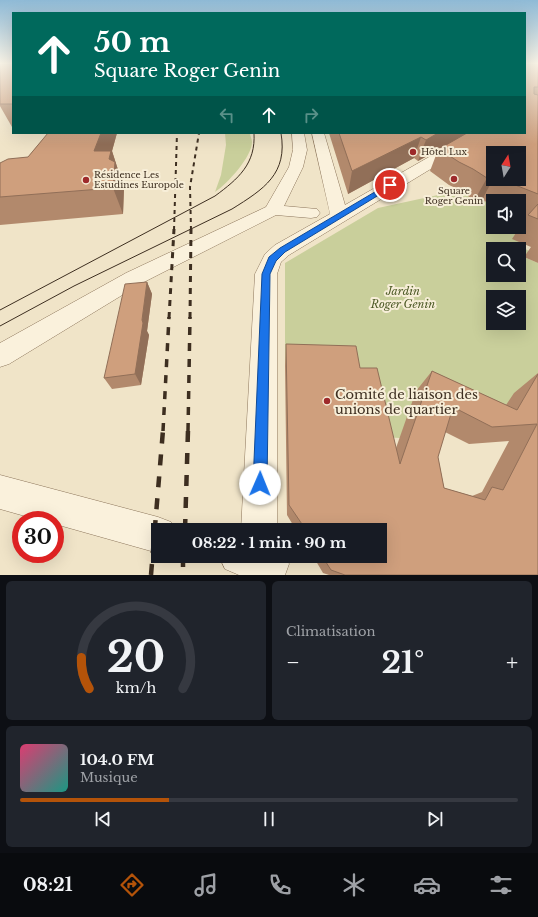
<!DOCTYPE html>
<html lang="fr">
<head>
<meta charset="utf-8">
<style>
	:root { --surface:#171b24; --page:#20242c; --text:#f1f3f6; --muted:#9ea1a6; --line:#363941; --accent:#b45309 }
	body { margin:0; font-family:"Libre Baskerville",serif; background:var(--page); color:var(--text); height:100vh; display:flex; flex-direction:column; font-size:15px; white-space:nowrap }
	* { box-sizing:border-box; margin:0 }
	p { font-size:13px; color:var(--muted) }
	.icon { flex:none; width:22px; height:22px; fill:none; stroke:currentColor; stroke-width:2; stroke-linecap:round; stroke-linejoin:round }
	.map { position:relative; height:575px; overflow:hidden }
	.panel { display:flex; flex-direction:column; gap:6px; padding:6px; background:#0d0f14; flex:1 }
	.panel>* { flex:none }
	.top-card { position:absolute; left:12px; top:12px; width:514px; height:122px; border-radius:0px; box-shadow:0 4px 16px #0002; background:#00695c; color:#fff; overflow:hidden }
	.needle { width:26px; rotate:11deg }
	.controls { position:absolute; left:486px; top:146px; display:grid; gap:8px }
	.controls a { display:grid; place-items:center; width:40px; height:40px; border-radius:0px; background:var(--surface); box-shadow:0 4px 16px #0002; font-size:20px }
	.speed { position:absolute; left:12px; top:511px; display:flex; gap:8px; font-size:20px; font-weight:700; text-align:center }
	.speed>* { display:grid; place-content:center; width:52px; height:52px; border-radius:50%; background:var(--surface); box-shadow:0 4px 16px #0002; line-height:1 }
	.speed .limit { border:6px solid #d22; background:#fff; color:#111 }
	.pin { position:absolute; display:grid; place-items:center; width:34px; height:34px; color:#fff; margin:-17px; border:2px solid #fff; border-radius:50%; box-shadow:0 1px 4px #0007 }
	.me { position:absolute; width:44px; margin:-22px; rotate:1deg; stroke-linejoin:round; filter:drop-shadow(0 0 3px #0008) }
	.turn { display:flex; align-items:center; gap:14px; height:84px; padding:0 16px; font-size:18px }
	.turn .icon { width:52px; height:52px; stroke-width:2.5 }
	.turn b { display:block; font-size:28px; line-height:34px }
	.lanes { display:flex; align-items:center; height:38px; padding:0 16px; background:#0003; justify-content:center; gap:20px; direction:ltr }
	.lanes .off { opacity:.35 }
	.big { font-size:30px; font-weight:700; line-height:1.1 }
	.panel .card { flex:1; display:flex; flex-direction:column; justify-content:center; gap:6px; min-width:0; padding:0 14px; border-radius:6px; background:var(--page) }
	.panel .dial { align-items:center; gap:0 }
	.dial svg { height:104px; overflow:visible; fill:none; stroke:var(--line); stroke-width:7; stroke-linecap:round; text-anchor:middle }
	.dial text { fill:var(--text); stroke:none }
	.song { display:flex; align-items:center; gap:12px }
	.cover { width:48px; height:48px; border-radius:6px; background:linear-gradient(135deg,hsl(340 70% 55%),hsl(170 70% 35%)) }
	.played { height:4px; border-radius:2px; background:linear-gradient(90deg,var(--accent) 30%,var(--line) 30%) }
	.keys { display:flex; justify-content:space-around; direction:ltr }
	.heat { display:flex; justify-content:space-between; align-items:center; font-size:22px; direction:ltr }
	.panel .tiles { flex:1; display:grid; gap:6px; grid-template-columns:1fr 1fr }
	.card:last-child { grid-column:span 2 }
	.trip { position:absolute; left:151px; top:523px; width:236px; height:40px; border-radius:0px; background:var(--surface); box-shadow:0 4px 16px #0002; font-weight:700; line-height:40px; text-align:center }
	.menu { display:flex; height:64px; justify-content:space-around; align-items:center; background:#090b0e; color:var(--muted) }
	.menu .icon { width:28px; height:28px }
	.menu .selected { color:var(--accent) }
	.menu b { font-size:18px; color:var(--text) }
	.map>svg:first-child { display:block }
	.green { fill:#c9cf9b; fill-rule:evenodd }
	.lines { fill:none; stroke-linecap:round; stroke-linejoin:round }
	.minor-casing { stroke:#8d765c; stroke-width:1 }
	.minor { fill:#faf1dc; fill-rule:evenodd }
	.tram { stroke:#3d2e20; stroke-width:1 }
	.rail-far3 { stroke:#3d2e20; stroke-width:2; stroke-dasharray:4 4; stroke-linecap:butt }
	.rail-far2 { stroke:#3d2e20; stroke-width:3; stroke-dasharray:6 6; stroke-linecap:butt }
	.rail-far1 { stroke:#3d2e20; stroke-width:3.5; stroke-dasharray:8 8; stroke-linecap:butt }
	.rail { stroke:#3d2e20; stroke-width:4.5; stroke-dasharray:11 11; stroke-linecap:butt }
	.wall { fill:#b2896c; fill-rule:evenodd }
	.shaded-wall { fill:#916f58 }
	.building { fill:#cf9f7d; stroke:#916f58; fill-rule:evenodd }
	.route { fill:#1a73e8; stroke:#114b97 }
	.poi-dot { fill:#9e2a2b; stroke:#f7eed8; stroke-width:1.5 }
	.labels { text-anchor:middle; stroke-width:4; stroke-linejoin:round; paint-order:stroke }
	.far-poi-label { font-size:9px; fill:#3d2e20; stroke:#f7eed8; text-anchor:start }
	.park-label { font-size:11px; font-style:italic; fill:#4d5a26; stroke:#f7eed8 }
	.near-poi-label { font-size:13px; fill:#3d2e20; stroke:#f7eed8; text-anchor:start }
</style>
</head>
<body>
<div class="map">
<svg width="538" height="575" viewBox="0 0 538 575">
	<rect width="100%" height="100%" fill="#f0e4c8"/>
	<path class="green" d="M225,133H250C250,136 252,139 252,142C252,157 227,184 215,192L221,175L226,145Z
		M461,190L474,201L482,200L493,205V227H519V216L528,221L522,247L529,251L524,257L538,263V406L496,421L417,392L400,438L363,436L285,366V263L378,208ZM493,249H519V275H493ZM493,297H519V323H493Z"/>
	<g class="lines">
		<g class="minor-casing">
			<path id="minor" d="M292,133H304L307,150L303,167L284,206L317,209L320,213L317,217L311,218L276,215L142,283L9,364L0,367V343L126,273L266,207L289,167L293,150Z
				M312,133H324L345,205L471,133H486L485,136L289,255L281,262L277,274V530H241L255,274L265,254L275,245L330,214Z
				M0,475L158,517L171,522L174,530H158V553L55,524V520H39L0,509Z
				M219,556H286L289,564L285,575H239L225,569Z"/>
		</g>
		<use href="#minor" class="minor"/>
		<path class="tram" d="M0,310L215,196C238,179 256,164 254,133
			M0,326L74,286L232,209C264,189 288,174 281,133"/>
		<path class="rail-far3" d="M174,230L177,133
			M191,230L190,187L199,133"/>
		<path class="rail-far2" d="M169,318L174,229
			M190,318L191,229"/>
		<path class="rail-far1" d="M163,431L169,317
			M188,431L190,317"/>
		<path class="rail" d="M185,530L188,430
			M183,556V575
			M151,575L163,430"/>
	</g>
	<path class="wall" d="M0,64H13V127H12L0,106Z
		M538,64V263L524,257L531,247L512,239L525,219L519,216V201H493V205L482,200L474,201L462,191L449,185L430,171L438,150L418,161L414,158L348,194L329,133H525ZM493,153L519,179H493Z
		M48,133H117L112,151L120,176V177L124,188L123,214L0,225V163L28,157Z
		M147,282L152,294L147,331L149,335L141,385L112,389L104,378Z
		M286,344L396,448L416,391L432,371L506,405L514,393L538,373V575H329L323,573L313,556H380V530H296L287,515L285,366ZM445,432L469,444L509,441L482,492L472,496L444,488L438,457Z"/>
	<path class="shaded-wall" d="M101,133H117L112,151L120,176V177L124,188L123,214L113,188L94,151Z
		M438,133H468L439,149L438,150L418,161L426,140Z
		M421,137L414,158L348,194L352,171Z
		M493,177V179L482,200L474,201L487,178Z
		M147,282L152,294L147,331L149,335L141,385L135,374Z"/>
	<path class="building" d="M0,64H13V104H0Z
		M525,64H538V87H534V94L538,95V194L500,179H519V153H493V177L487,178L473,169L459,162L439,149L467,133H525Z
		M48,133H101L94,151H111L109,159L115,162L113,188L0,197V163L8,159L28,157Z
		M339,133H438L426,140L421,137L352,171Z
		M538,204V219L528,215Z
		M147,282L142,320L143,323L135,374L104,378L125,284Z
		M286,344L356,346L360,368H377L400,464L432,371L517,410L538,374V575H345L331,570L322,556H380V530H306L289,505ZM453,407L492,427L537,424L503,490L492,487L485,500L444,488L438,457Z"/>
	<linearGradient id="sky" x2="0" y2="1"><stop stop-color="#8fbad6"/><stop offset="0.44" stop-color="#f8f3e6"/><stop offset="1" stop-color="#f8f3e6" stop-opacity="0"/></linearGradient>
	<rect width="538" height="144" fill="url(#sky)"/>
	<path class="route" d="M390,183L392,184V187L285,252L276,261L270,274L267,484L265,489L260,491L255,489L253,484L262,274L269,257L280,248Z"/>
	<g class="poi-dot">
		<circle cx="413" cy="152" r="4"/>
		<circle cx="454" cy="179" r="4"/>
		<circle cx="86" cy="180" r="4"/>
		<circle cx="327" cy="401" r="4"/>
	</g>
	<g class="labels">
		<g class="far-poi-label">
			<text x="421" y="155">Hôtel Lux</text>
			<text x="94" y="178">Résidence Les<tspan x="94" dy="10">Estudines Europole</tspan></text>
			<text x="454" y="194" text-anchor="middle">Square<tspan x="454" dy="10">Roger Genin</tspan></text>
		</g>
		<g class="park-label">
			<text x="403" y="295">Jardin<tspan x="403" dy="13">Roger Genin</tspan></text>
		</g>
		<g class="near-poi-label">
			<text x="335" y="399">Comité de liaison des<tspan x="335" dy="15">unions de quartier</tspan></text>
		</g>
	</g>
</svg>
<div class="controls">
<a><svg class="needle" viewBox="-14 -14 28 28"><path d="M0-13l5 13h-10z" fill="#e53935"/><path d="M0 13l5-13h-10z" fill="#9ea1a6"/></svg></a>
<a><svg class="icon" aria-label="sound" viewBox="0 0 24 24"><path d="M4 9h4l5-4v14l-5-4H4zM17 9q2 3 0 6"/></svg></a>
<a><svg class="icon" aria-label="search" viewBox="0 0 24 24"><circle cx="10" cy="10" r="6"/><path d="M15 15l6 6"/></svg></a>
<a><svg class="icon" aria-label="layers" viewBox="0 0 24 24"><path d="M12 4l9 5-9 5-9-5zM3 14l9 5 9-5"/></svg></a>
</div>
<div class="speed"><div class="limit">30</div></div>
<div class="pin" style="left:390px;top:185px;background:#d93025"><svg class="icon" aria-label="arrive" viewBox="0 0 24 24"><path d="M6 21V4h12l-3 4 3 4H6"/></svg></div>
<svg class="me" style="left:260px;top:484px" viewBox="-20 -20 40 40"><circle r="19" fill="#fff"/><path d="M0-13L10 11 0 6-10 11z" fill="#1a73e8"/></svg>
<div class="trip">08:22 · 1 min · 90 m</div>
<div class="top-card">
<div class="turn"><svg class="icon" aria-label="ahead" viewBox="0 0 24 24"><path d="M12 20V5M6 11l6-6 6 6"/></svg><div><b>50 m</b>Square Roger Genin</div></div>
<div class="lanes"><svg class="icon off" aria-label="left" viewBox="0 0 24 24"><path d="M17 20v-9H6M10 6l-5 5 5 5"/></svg><svg class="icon" aria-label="ahead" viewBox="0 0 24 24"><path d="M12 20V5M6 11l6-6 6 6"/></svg><svg class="icon off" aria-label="right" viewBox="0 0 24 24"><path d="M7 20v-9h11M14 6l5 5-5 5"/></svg></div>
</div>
</div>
<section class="panel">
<div class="tiles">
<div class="card dial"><svg viewBox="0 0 100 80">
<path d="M14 69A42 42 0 1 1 86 69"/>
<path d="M14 69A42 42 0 0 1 8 45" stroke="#b45309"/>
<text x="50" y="56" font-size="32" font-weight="700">20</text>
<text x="50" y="72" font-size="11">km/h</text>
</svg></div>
<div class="card"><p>Climatisation</p>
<div class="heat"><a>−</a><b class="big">21°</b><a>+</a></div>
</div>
<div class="card">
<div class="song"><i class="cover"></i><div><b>104.0 FM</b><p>Musique</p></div></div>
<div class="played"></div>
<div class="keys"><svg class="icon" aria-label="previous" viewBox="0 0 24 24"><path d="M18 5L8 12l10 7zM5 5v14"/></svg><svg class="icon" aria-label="pause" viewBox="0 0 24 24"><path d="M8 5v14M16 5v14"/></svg><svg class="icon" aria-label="next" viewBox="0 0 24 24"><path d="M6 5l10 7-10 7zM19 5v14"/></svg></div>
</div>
</div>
</section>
<nav class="menu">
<b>08:21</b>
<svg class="icon selected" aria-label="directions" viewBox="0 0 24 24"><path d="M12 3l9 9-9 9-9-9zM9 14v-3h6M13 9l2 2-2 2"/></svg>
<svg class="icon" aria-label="music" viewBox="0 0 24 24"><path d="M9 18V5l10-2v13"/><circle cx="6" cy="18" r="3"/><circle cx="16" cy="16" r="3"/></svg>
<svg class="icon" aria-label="phone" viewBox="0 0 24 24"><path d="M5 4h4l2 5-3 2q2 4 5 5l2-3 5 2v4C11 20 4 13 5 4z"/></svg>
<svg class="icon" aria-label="climate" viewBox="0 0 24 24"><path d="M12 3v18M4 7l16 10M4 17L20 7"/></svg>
<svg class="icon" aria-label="car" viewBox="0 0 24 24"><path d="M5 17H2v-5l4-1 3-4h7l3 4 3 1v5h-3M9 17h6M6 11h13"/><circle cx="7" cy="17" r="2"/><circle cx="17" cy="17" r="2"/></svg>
<svg class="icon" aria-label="filters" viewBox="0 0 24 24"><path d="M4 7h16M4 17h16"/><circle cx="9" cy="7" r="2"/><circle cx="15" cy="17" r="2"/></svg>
</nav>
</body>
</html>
